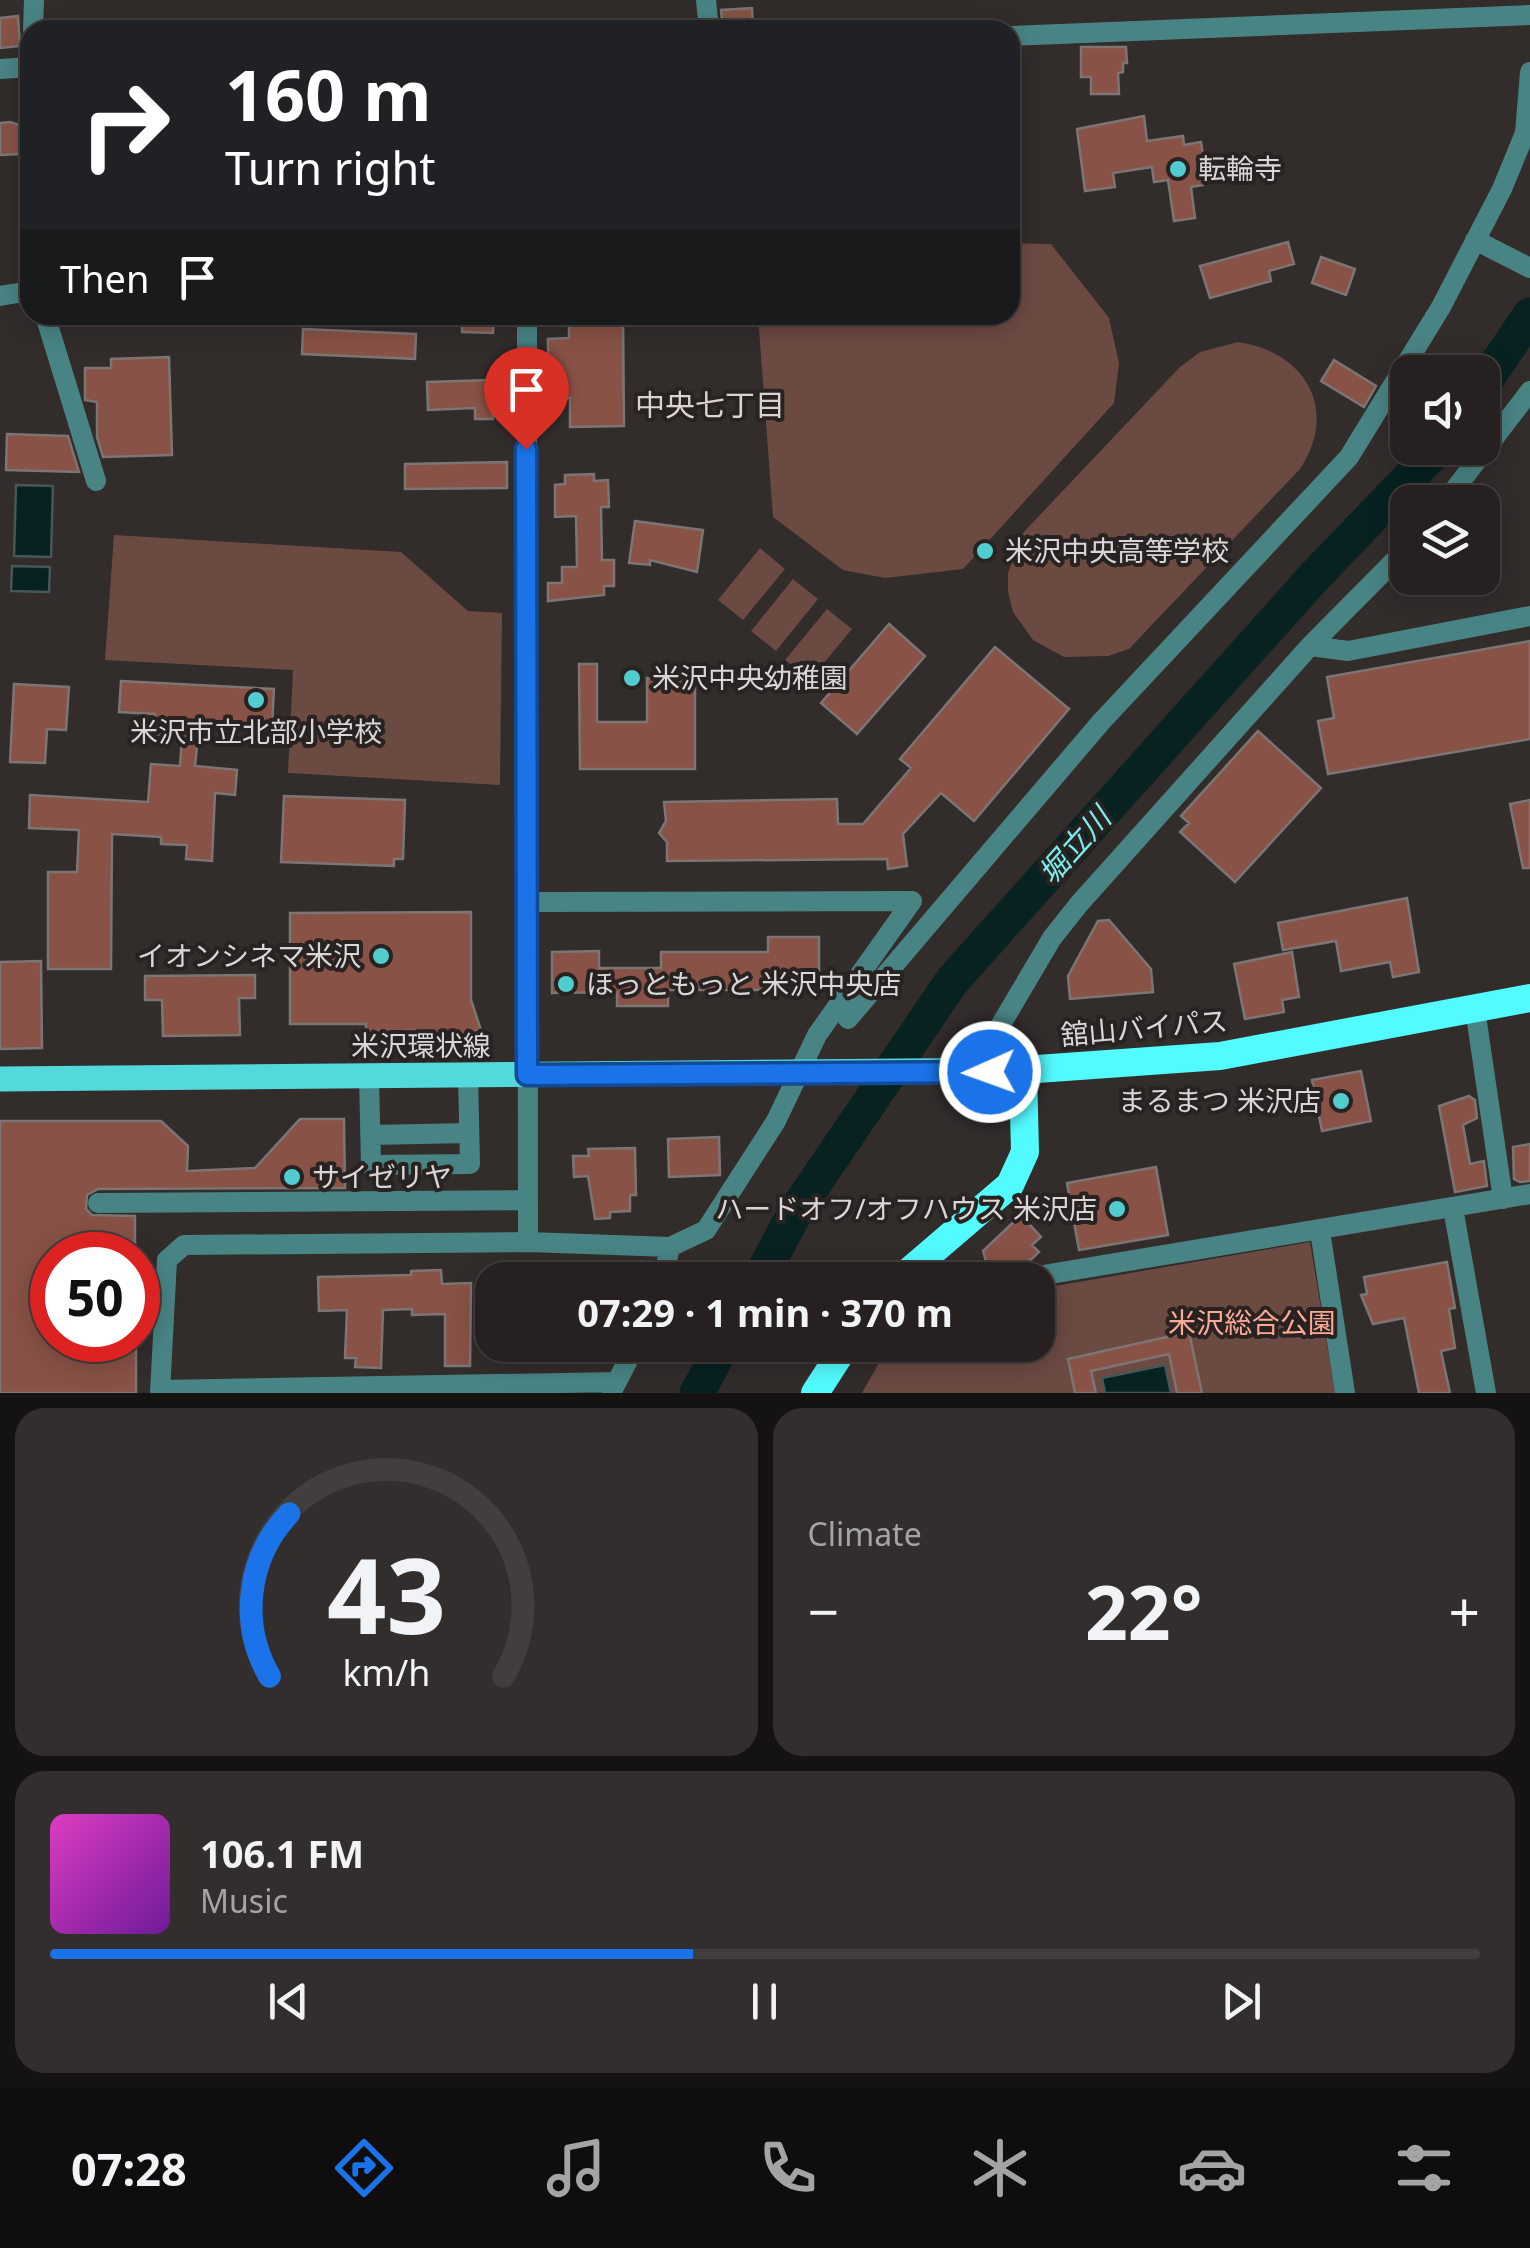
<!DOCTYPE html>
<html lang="en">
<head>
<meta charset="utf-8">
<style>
	:root { --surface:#262120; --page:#322e2d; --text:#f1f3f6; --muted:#a4a3a5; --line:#423e3e; --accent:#1a73e8 }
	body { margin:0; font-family:"Noto Sans","Noto Sans JP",sans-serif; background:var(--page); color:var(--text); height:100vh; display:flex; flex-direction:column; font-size:38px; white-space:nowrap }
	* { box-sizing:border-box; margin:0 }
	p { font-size:32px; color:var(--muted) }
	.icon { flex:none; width:55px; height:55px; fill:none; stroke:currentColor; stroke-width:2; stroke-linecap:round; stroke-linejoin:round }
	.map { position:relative; height:1393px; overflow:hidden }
	.sheet { display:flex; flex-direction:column; gap:15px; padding:15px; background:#151212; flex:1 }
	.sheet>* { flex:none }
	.guide { position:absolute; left:20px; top:20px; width:1000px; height:305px; border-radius:30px; box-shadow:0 5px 25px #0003,0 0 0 2px var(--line); background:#202124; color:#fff; overflow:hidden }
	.controls { position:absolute; left:1390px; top:355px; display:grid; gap:20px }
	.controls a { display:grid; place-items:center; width:110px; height:110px; border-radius:20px; background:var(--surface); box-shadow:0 5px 25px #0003,0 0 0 2px var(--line); font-size:50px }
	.speed { position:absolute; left:30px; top:1232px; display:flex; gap:20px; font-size:50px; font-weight:700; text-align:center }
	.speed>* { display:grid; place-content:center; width:130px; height:130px; border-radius:50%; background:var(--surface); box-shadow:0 5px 25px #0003,0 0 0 2px var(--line); line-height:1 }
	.speed .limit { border:15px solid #d22; background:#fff; color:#111 }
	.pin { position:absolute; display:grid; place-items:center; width:85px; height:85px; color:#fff; margin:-102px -42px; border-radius:50% 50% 50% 0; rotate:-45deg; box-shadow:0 0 10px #0007 }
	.pin .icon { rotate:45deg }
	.me { position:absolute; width:110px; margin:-55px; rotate:268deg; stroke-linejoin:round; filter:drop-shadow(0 0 8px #0008) }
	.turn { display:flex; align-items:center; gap:35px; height:210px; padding:0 40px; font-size:45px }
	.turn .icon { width:130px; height:130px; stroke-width:2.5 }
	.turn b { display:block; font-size:70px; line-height:85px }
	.then { display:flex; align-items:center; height:95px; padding:0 40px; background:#0003; gap:20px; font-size:38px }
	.big { font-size:75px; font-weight:700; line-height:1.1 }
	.sheet .tile { flex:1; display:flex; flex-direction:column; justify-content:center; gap:15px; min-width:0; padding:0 35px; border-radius:30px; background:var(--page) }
	.sheet .dial { align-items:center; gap:0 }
	.dial svg { height:260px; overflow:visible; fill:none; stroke:var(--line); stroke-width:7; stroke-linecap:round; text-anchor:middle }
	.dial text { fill:var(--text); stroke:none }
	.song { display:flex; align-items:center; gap:30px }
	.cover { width:120px; height:120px; border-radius:15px; background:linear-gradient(135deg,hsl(310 70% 55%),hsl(280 70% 35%)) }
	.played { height:10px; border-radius:5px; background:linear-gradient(90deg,var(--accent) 45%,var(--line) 45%) }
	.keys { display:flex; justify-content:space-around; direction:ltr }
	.heat { display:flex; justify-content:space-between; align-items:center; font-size:55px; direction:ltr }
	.sheet .tiles { flex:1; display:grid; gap:15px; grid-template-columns:1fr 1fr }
	.tile:last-child { grid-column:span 2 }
	.trip { position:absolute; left:475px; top:1262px; width:580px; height:100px; border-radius:30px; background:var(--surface); box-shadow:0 5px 25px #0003,0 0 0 2px var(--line); font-weight:700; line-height:100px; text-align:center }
	.tabs { display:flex; height:160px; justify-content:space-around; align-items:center; background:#0f0d0d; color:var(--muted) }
	.tabs .icon { width:70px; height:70px }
	.tabs .on { color:var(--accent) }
	.tabs b { font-size:45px; color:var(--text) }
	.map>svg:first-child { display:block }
	.green { fill:#6b4a42 }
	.water { fill:#082121; stroke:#475757; stroke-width:2.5 }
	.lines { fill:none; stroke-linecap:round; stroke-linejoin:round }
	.river { stroke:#082121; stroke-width:35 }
	.building { fill:#885246; stroke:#7c7573; stroke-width:2.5 }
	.minor { stroke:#498484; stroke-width:20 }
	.major { stroke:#53d9dc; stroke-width:25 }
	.highway { stroke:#52fbff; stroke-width:28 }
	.route-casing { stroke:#114b97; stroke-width:25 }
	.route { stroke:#1a73e8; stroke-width:18 }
	.poi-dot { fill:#52cdcf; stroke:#282321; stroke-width:4 }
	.labels { text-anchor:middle; stroke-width:8; stroke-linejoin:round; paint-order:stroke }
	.poi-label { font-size:28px; fill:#dad6d5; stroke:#282321; text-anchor:start }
	.street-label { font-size:28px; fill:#dad6d5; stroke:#282321 }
	.park-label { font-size:28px; fill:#fea995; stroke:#282321 }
	.neighbourhood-label { font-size:30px; fill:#dbd3d1; stroke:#282321 }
	.water-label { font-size:30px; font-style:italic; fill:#78ecee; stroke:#282321 }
</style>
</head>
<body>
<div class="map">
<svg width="1530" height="1393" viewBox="0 0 1530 1393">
	<rect width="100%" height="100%" fill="#322c2b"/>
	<path class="green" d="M1010,243L1051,244L1109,318L1119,363L1114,403L963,569L885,578L843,570L773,517L758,315H1010Z
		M1238,342C1306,352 1339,410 1300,469L1129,649L1108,656L1064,657L1033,640L1013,612L1008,592V573L1021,535L1180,367L1200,352Z
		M114,535L401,552L468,611L502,613L500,785L288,773L293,670L105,660Z
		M760,548L785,569L743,620L718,600Z
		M793,579L818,599L776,651L751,631Z
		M827,609L852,629L810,680L785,660Z
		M1310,1242L1335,1393H862L889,1345H1038V1289Z"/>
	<path class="water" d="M16,485L53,486L51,557L14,556Z
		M12,566L50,567L49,592L11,591Z
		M1165,1365L1171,1393H1105L1102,1378Z"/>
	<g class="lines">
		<path class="river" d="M1482,386L1530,315
			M759,1280L797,1209L952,981L1314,577L1438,448
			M697,1393L723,1345"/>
	</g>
	<path class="building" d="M752,8L753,30H723L721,10Z
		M18,16L20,46L0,48V18Z
		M1081,47H1126L1127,63H1123V72L1118,73L1119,94H1091V77H1081Z
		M1144,116L1147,141L1183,136L1184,145L1201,142L1206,174H1201L1203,185L1191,187L1195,218L1174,221L1168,180L1154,182L1152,167L1113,173L1115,187L1085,191L1077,129Z
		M10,122L19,125L20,154L0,155V123Z
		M1288,242L1294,264L1269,271L1271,281L1210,298L1200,266Z
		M1321,257L1355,269L1346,295L1312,283Z
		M462,315H494L493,333L462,332Z
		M569,315H623L624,426L570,427V398H548V339L569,338Z
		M303,329L416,334L415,359L302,354Z
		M169,357L172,455L103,457L97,437V402L85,400V368H111V359Z
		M1334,360L1376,386L1364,407L1321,381Z
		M492,380L493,419H475V408L428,410L427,382Z
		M7,434L68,436L79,472L6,470Z
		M507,462V488L405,489V464Z
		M594,474V481L608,480L609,507H601L602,560H614V586H604V595L548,601V583H562V567H577L576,516L555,517V485L565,484V475Z
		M635,521L703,530L697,572L650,560V565L629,563Z
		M889,624L925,656L857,734L821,703Z
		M1530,641V739L1328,774L1318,721L1334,718L1327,677Z
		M995,647L1069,709L974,821L941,793L903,834L907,866L888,869L887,859L667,861V842L659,833L666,821L664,802L837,799L838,824H863L911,768L900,759Z
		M579,664H597V722H647V678L662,681L664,667H695V769H580Z
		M121,681L274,689L272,725L211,722L210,737H198L195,766L237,770L235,795L215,793L212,861L186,859L187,845L161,844V837L112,834L111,969H48V872H77L79,830L29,828L30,795L148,802L151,764L180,766L182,736L154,734L155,714L119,712Z
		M14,684L69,687L66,730L47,729L45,763L10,762Z
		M1258,731L1321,788L1235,882L1180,832L1189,823L1181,816Z
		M284,796L405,800L403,859H394V866L281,862Z
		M1530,800V868H1523L1510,804Z
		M1407,898L1419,972L1393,977L1390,962L1341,971L1336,941L1283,950L1278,923Z
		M471,912V1000L481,1030L444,1038L419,1031H366V1024H290V913Z
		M1109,920L1151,969L1153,992L1070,999L1068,976L1098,921Z
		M768,937H819V974H774V990H668V1006H617V992L552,993V952L599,951V968H661V952H768Z
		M1292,952L1299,997L1282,1000L1284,1012L1245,1019L1234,964Z
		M41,961L42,1048L0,1049V962Z
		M255,975V998H239L240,1035L163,1036L162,1000H145V976Z
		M1361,1071L1371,1121L1322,1131L1312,1080Z
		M1469,1096L1475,1100L1477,1118L1463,1125L1470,1164L1484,1161L1487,1186L1455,1192L1439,1106Z
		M300,1119H344L345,1188L98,1189L87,1195L86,1209L92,1215L135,1216V1255H52V1340H136V1393H0V1121H161L188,1146L187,1171L255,1168Z
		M719,1137L720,1175L669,1177L668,1139Z
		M1530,1144V1181L1520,1182L1514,1179L1513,1147Z
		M635,1148L636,1195H630V1211L610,1212V1218L595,1219L588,1176L574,1177L573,1156H589L588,1149Z
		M1156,1167L1168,1235L1079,1250L1067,1183Z
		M1021,1215L1041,1237L1032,1245L1039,1252L1026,1264L998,1271L996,1263L987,1265L983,1251Z
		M1447,1262L1455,1308L1449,1309L1455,1348L1441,1351L1450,1393H1419L1404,1318L1373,1324L1361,1295L1367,1294L1364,1277Z
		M441,1270L442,1284L471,1283L470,1366H445V1314L412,1315V1309L383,1310L381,1368L355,1367L356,1358H345L347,1310L319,1311L318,1277L411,1275V1271Z
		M1189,1332L1202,1393H1177L1169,1354L1091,1371L1096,1393H1075L1068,1359Z"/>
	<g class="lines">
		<path class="minor" d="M706,0L709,30
			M33,30L34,0
			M1010,36L1530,15
			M0,69L30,67
			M1475,240L1530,268
			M0,296L30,291
			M45,315L96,481
			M527,315L528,1242
			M1445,502L1530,391
			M1310,646L1348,651L1530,616
			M527,902L912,901
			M1475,1009L1503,1199
			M848,1019L1101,722L1349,457L1441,307L1502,189L1525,133L1530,72
			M989,1072L990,1043L1052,938L1079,904L1310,646L1408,547
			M369,1076L371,1165L470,1164L468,1075
			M370,1135L469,1133
			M98,1203L528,1200
			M1453,1208L1486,1393
			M1320,1231L1345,1393
			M663,1280L670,1247
			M1014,1280L1530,1194
			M160,1390L617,1382
			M612,1391L636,1345
			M160,1393L167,1260L184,1245L528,1242L670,1247L706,1230L776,1121L817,1035L912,901"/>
		<path class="major" d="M0,1079L1023,1070"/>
		<path class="highway" d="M899,1280L1010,1185L1025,1152L1023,1070L1220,1056L1530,998
			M815,1393L846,1345"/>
	</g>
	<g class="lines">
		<g class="route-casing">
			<path id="route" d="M526,449L527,1075L990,1072"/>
		</g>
		<use href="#route" class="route"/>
	</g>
	<g class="poi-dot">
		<circle cx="1178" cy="169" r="10"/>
		<circle cx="985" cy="551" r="10"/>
		<circle cx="632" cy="678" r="10"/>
		<circle cx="256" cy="700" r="10"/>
		<circle cx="381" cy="956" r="10"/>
		<circle cx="566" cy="984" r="10"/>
		<circle cx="1341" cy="1101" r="10"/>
		<circle cx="292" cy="1177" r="10"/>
		<circle cx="1117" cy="1209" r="10"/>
	</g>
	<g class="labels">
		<g class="poi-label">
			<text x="1198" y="179">転輪寺</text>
			<text x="1005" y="561">米沢中央高等学校</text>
			<text x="652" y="688">米沢中央幼稚園</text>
			<text x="256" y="742" text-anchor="middle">米沢市立北部小学校</text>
			<text x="361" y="966" text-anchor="end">イオンシネマ米沢</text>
			<text x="586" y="994">ほっともっと 米沢中央店</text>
			<text x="1321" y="1111" text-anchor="end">まるまつ 米沢店</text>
			<text x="312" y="1187">サイゼリヤ</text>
			<text x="1097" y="1219" text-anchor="end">ハードオフ/オフハウス 米沢店</text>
		</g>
		<g class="street-label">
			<text transform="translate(1144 1028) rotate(-5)" y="10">舘山バイパス</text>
			<text x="421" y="1056">米沢環状線</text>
		</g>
		<g class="park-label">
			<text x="1252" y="1333">米沢総合公園</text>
		</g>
		<g class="neighbourhood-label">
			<text x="710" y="416">中央七丁目</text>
		</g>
		<g class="water-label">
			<text transform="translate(1075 846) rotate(-48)" y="10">堀立川</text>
		</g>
	</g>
</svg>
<div class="controls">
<a><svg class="icon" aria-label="sound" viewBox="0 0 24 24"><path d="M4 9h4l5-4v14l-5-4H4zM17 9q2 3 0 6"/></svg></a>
<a><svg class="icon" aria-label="layers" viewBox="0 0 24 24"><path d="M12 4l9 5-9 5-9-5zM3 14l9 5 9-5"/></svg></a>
</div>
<div class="speed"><div class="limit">50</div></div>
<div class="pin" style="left:526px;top:449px;background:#d93025"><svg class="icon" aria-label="arrive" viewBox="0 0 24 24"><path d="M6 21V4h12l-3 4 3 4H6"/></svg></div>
<svg class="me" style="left:990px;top:1072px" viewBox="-20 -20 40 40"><circle r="17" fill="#1a73e8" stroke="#fff" stroke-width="3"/><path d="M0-11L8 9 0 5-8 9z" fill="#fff"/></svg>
<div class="trip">07:29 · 1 min · 370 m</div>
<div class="guide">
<div class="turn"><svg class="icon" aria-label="right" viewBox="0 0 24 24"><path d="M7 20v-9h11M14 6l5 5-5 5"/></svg><div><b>160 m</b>Turn right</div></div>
<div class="then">Then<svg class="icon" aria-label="arrive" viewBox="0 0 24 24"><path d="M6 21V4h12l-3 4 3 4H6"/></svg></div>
</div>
</div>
<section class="sheet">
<div class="tiles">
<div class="tile dial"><svg viewBox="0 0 100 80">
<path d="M14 69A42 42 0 1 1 86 69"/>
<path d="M14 69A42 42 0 0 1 20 19" stroke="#1a73e8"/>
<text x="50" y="56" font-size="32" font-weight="700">43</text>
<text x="50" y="72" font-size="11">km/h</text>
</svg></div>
<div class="tile"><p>Climate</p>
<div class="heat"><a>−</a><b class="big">22°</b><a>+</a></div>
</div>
<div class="tile">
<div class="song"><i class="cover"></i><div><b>106.1 FM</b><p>Music</p></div></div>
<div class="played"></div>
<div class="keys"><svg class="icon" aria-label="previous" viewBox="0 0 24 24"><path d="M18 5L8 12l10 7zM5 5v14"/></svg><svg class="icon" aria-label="pause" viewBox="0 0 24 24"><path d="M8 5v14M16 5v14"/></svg><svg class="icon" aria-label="next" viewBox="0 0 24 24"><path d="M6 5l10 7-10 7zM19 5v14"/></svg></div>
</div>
</div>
</section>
<nav class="tabs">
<b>07:28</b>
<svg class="icon on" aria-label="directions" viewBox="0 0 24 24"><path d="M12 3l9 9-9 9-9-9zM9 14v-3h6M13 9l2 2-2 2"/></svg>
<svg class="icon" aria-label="music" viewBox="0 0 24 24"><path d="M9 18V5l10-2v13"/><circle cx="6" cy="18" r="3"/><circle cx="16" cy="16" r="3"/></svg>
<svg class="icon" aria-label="phone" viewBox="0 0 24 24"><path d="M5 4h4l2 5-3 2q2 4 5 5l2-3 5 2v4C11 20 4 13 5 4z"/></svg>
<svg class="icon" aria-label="climate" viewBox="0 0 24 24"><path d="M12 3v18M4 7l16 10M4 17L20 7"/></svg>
<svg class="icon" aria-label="car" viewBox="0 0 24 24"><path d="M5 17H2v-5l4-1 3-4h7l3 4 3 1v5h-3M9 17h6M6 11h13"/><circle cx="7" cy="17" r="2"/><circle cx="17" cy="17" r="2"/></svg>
<svg class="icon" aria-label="filters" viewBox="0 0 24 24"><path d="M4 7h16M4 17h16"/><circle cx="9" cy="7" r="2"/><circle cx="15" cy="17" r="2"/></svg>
</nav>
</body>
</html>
